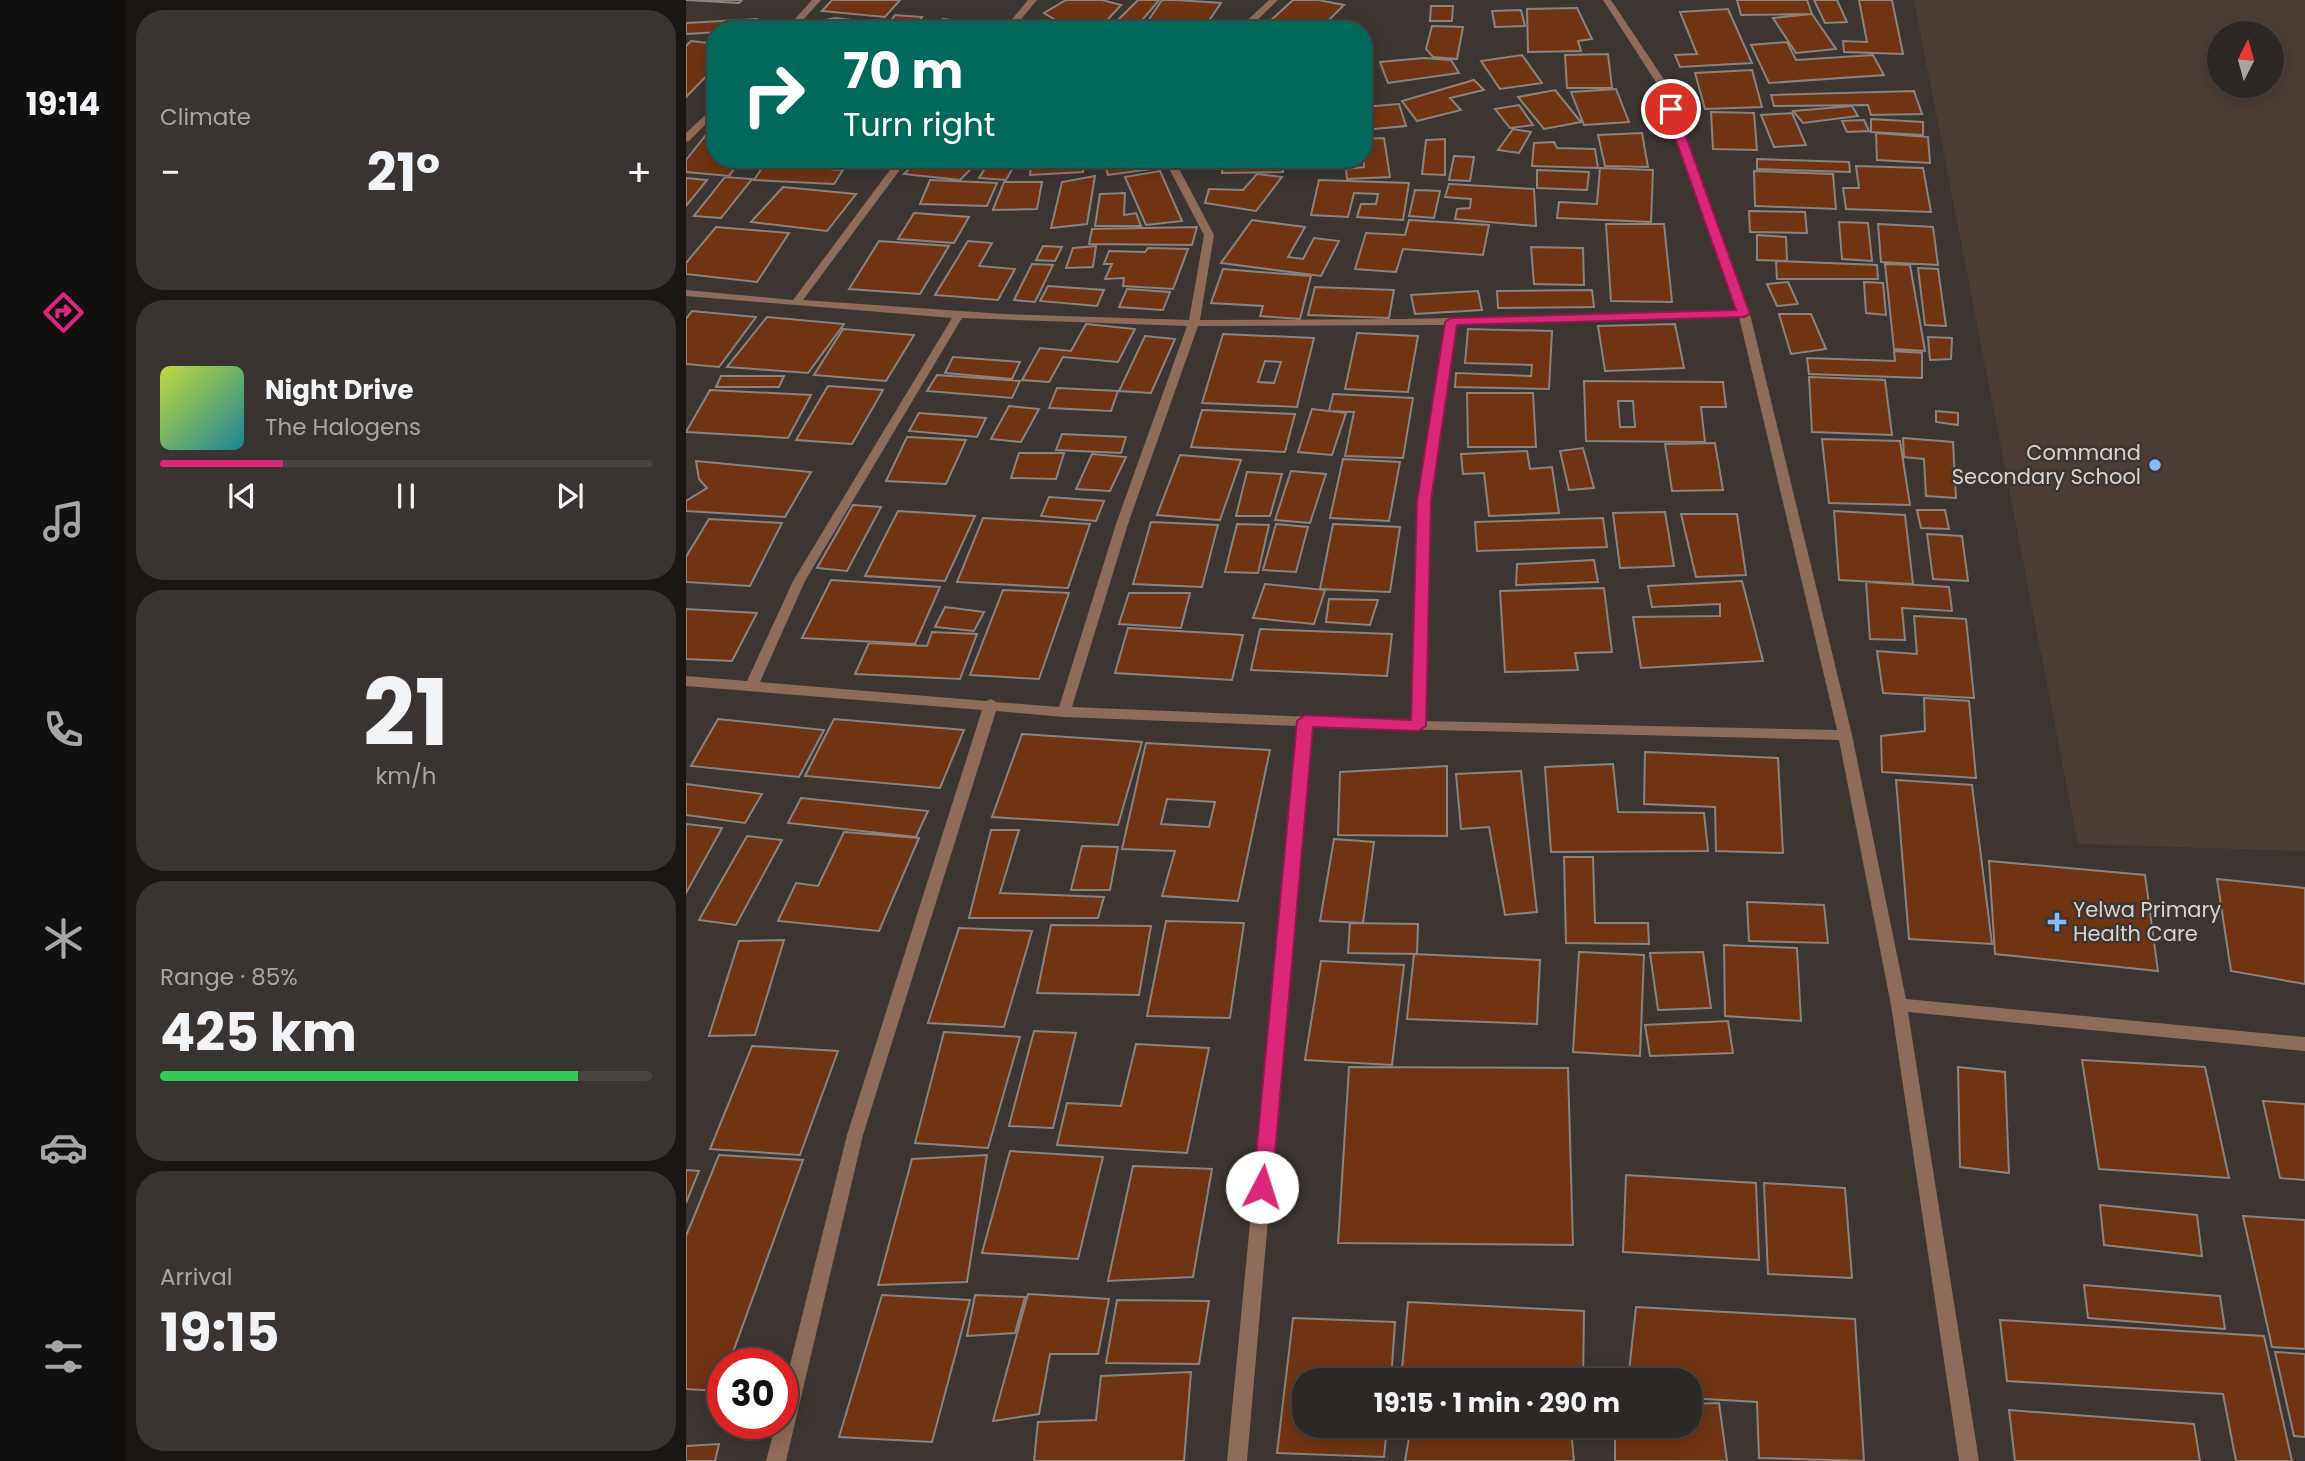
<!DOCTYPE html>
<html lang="en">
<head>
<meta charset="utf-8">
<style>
	:root { --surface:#2d2825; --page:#393432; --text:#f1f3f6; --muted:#a7a6a7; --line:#484442; --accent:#db2777 }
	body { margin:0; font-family:Poppins,sans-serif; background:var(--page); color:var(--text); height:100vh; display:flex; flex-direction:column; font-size:26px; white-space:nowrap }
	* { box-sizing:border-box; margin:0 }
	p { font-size:23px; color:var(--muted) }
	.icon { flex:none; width:38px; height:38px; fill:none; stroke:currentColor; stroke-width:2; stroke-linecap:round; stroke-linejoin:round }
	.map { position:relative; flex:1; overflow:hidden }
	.panel { display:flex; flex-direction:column; gap:10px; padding:10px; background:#191614; width:560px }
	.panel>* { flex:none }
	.guide { position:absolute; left:21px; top:21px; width:665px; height:147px; border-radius:28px; box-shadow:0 4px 18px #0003,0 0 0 2px var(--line); background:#00695c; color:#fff; overflow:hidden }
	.needle { width:46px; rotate:6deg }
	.buttons { position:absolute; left:1521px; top:21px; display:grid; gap:14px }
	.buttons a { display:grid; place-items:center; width:77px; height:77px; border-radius:50%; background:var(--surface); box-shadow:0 4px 18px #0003,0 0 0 2px var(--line); font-size:35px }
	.speed { position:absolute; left:21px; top:1348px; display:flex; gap:14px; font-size:35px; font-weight:700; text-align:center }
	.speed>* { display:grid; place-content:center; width:91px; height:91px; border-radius:50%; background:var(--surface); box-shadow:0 4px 18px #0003,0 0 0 2px var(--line); line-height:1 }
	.speed .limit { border:10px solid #d22; background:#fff; color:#111 }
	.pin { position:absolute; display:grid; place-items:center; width:60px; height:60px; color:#fff; margin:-30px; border:4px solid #fff; border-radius:50%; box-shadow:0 2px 7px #0007 }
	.me { position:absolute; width:77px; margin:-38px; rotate:5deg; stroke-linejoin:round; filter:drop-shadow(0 0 5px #0008) }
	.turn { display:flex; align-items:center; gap:24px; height:147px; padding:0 21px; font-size:32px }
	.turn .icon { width:91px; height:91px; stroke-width:2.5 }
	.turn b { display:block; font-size:49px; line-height:60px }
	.big { font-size:52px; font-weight:700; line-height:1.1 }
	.panel .tile { flex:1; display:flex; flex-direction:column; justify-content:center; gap:10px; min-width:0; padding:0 24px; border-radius:28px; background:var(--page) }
	.panel .dial { align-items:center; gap:0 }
	.dial b { font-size:91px; line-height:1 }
	.song { display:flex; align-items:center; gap:21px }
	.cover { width:84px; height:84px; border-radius:10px; background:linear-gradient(135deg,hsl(70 70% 55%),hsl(190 70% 35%)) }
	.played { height:7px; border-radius:4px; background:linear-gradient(90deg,var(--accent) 25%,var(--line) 25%) }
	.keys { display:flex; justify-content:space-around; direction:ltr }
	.heat { display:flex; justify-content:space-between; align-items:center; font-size:38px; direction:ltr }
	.charge { height:10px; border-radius:5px; background:linear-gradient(90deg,#34c759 85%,var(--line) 0) }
	.trip { position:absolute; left:606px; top:1368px; width:410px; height:70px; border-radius:28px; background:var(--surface); box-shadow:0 4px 18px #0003,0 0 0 2px var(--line); font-weight:700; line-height:70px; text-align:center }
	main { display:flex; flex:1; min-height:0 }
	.tabs { display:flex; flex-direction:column; width:126px; justify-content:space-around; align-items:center; background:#12100f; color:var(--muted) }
	.tabs .icon { width:49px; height:49px }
	.tabs .selected { color:var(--accent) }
	.tabs b { font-size:32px; color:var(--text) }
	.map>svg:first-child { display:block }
	.built { fill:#4b3e37; fill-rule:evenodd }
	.building { fill:#703413; stroke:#8b837f; stroke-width:2; fill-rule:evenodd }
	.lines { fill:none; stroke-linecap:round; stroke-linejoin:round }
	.minor { fill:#8f6b59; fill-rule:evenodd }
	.route { fill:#db2777; stroke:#8e194d; stroke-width:2 }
	.poi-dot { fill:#8abafc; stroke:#3c3531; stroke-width:2.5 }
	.labels { text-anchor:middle; stroke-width:5; stroke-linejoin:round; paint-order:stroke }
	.poi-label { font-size:21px; fill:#d9d4d2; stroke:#3c3531; text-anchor:end }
</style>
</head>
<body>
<main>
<nav class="tabs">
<b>19:14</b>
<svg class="icon selected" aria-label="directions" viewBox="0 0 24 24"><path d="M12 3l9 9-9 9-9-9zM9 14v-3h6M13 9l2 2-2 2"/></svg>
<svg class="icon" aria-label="music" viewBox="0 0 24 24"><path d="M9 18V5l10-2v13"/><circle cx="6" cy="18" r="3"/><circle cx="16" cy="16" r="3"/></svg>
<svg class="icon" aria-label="phone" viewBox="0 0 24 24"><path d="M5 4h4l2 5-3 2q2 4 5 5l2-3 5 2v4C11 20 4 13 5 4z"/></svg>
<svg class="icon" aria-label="climate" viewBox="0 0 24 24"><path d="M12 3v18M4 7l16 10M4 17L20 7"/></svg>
<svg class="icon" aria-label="car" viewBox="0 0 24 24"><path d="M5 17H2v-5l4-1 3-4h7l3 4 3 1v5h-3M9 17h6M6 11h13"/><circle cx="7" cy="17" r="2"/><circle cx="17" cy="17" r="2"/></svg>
<svg class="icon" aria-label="filters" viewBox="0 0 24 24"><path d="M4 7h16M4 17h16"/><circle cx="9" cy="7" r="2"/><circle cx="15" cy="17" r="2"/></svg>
</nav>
<section class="panel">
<div class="tile"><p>Climate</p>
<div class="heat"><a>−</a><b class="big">21°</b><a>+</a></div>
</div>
<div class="tile">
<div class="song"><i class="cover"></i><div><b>Night Drive</b><p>The Halogens</p></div></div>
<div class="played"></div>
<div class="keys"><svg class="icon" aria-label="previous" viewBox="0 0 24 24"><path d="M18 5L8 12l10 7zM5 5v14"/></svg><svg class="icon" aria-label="pause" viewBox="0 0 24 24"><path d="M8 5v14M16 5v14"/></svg><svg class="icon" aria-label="next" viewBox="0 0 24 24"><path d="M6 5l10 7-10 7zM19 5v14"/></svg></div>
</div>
<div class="tile dial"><b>21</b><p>km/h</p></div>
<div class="tile"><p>Range · 85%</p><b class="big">425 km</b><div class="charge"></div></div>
<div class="tile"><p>Arrival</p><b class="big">19:15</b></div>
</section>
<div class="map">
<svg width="1619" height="1461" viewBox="0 0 1619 1461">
	<rect width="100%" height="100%" fill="#3c3531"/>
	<path class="built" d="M1228,0H1619V851L1392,844ZM1533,33H1586V86H1533Z"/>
	<path class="building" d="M0,0H56L53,3Z
		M146,0H214L199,17L136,11Z
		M380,0H416L435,5L415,27L376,24L358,13Z
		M452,0H473L448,30H422Z
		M476,0H491L535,3L520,25L462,21Z
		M607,0H632L658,5L633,30L583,22Z
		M1051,0H1121L1126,14L1055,15Z
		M1128,0H1151L1161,22L1139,23Z
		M1173,0H1206L1217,54L1158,52L1157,41L1181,42Z
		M745,6H767L766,21H744Z
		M891,8L906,39L892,41L895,51L842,52L841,9Z
		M1042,9L1066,63L994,67L989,55L1011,54L994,12Z
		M835,10L839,26L809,27L806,11Z
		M1126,14L1150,49L1110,53L1087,18Z
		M209,15L236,17L227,30H199Z
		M149,18L200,24L196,30H119L123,24Z
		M71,19L68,30L0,34V23Z
		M257,19L300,24L294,30H245Z
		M353,22L394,30H344Z
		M746,26L777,27L771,59L747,57L740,49Z
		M5,41L30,44V66L0,97V46Z
		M1101,42L1110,60L1187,55L1198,75L1083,83L1065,45Z
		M922,54L926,88H881L879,55Z
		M836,55L856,83L814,89L795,61Z
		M738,58L765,60L773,73L702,83L694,62Z
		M1066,70L1076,107L1019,109L1009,73Z
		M788,80L798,90L764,98L775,110L731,121L716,101Z
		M930,89L943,122L898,125L885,92Z
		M869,90L895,122L858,129L832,97Z
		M1228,91L1236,114L1185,115L1182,105L1088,106L1085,95Z
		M713,104L720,126L677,130V107Z
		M833,105L847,125L824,128L809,109Z
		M1166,106L1172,116L1117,123L1107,111Z
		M1025,112L1068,113L1071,150L1027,149Z
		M1106,113L1120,145L1088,147L1075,115Z
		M1185,119L1237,122V135L1185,132Z
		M1178,120L1183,131L1161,132L1156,121Z
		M827,129L845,132L833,153L812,150Z
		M23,131L30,132V159H55L43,176L0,172V160Z
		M956,133L962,167L919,166L912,135Z
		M1190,133L1242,137L1244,163L1191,160Z
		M698,138L704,177L661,179L660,169L678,167L677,139Z
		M759,139V175L736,174L740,140Z
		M868,142L871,148L909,149L912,168L846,166L848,143Z
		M768,156L788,157L784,181L763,180Z
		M233,159H270L291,163L274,180L218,174Z
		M305,159H332L320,180L293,178Z
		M346,159H398L397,172L344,175Z
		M436,159H479L481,167L422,175L418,162Z
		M598,159L597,172L536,173L537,161Z
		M1071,159L1163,162L1164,172L1071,169Z
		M78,165L157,170L148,184L68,180Z
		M1170,166L1237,168L1245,212L1160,209L1157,188H1173Z
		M914,168L967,170L965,222L871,218L873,202L911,204Z
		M851,170L903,172L901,190L851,188Z
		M474,171L496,221L460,225L439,177Z
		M1068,171L1147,174L1150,209L1069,206Z
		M571,174L596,177L570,211L519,203L523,189L557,190Z
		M409,176L401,224L365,228L376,182Z
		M39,177L66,179L35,218L8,216Z
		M0,178L21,180L0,206Z
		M244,180L311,183L301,206L234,204Z
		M633,180L723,183L717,220L671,217L675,204H690L692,194L668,193L662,217L625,215Z
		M318,182H356L351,209L307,210Z
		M763,184L848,189L850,226L769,219L771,209L784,208L785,199L759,197Z
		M97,187L170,194L141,231L65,222Z
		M729,190L754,191L748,218L723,216Z
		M439,193L438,215L450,213L455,226H409L414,194Z
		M1063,211L1119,212L1121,233L1064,232Z
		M228,213L283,217L268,243L212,239Z
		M566,220L619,227L602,257L617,259L628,238L653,241L635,276L535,263Z
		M723,220L803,225L797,255L717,249L710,272L669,269L680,233L719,235Z
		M1153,222L1182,223L1186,261L1156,259Z
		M920,224H978L986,302L925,301Z
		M1192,224L1247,227L1252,265L1195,262Z
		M30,227L103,233L71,282L0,274V263Z
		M511,227L506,245L403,244L406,229Z
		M1071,235L1100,237L1101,261L1071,260Z
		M193,241L263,246L234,294L163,289Z
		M282,241L306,243L293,266L329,269L312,300L249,295Z
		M357,246L376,247L369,261L350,260Z
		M410,246L407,267L380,268L387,248Z
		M845,247L897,248L898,285L848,284Z
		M462,248L502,249L487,289L437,286L438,278L419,279L426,264H418L423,251L459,252Z
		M1090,261L1191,265L1192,279H1091Z
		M346,264L367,265L349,302L328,300Z
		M1199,264L1224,265L1239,351L1208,349Z
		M1232,268L1252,269L1260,326L1239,325Z
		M537,269L625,276L614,319L574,316L577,306L525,303Z
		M1102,282L1112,304L1091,306L1081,284Z
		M1178,282L1197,283L1200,315L1180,313Z
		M362,286L418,290L411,306L354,301Z
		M629,287L708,290L703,318L622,315Z
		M441,289L484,292L477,310L433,307Z
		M906,290L908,307L812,308L811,291Z
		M792,291L796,310L729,314L725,295Z
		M6,311L70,317L33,367L0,364V319Z
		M1093,314H1125L1140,349L1105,354Z
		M81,317L158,324L122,373L41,367Z
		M400,324L449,329L432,362L377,357L363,382L336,380L354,348L385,351Z
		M989,324L998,368L919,371L912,326Z
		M157,329L228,335L200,381L128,375Z
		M782,329L866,331L863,389L769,387L770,373L845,376L846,365L779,363Z
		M671,333L732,336L722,392L659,389Z
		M537,334L628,338L611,407L516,403ZM579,361L595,362L588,383L572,382Z
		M459,336L489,339L465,393L433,391Z
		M1242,337L1266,338L1265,359L1244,360Z
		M1208,351L1236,353V378L1123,374L1121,358L1209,361Z
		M267,357L334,362L326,379L259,373Z
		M251,375L334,381L326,398L241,391Z
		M35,376H98L93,387H30Z
		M1123,377L1199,380L1206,435L1126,432Z
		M898,381L1037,382L1040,407H1015L1019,442L900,441ZM932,401H947L949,427H934Z
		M142,386L197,390L166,444L110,440Z
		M371,388L432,391L425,411L363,408Z
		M24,390L125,395L102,438L0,432Z
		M781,393H847L850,447H782Z
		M647,394L727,398L717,458L659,456L668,412L643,411Z
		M323,406L353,409L335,442L305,439Z
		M626,409L660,413L646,455L612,452Z
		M516,410L609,414L599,452L505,447Z
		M1250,411L1272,413V425L1250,422Z
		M233,413L300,418L291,437L223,431Z
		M376,434L440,437L435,453L370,450Z
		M221,437L280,440L260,484L200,481Z
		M1217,438L1267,442L1270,498L1240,496L1238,459L1218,457Z
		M1136,439L1214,441L1224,505L1143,503Z
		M1029,443L1037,490L986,491L979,444Z
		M897,448L908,488L883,490L874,451Z
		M841,451L844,469L866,467L873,513L803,516L798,473L777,474L775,454Z
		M333,453H378L370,479L325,478Z
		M406,454L440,457L424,491L390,489Z
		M494,455L555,460L534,520L471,515Z
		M657,459L714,462L703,521L644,518Z
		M10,461L125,472L99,517L0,511V501L21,488L13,479Z
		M605,471L640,474L624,523L589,520Z
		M561,472L596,474L584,516H550Z
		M363,497L418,501L410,521L355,516Z
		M167,505L195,507L161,571L131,568Z
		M1231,510H1259L1263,529L1235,528Z
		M212,511L289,516L259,581L179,576Z
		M1148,511L1219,515L1227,584L1153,580Z
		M979,512L988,566L934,568L927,513Z
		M995,514H1051L1060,575L1010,577Z
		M297,518L404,524L382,588L271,582Z
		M917,518L921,547L791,551L789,522Z
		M23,519L96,523L64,586L0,582V557Z
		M465,522L532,525L516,587L447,584Z
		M551,524L583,525L572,573L539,572Z
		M590,524L622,527L610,572L577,570Z
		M647,524L714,527L704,592L634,589Z
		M1241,534L1276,536L1282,581L1247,579Z
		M908,560L912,582L830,585L831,564Z
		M145,580L254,587L229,644L116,638Z
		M1056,581L1077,661L955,668L947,617L1034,616V604L966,607L962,586Z
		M1180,582L1263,587L1266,611L1216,608L1219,640L1184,639Z
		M579,584L639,590L628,624L567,618Z
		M918,588L926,652L889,653L892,670L819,672L814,591Z
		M317,590L383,593L353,679L284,675Z
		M443,593H504L495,628L433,624Z
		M643,599L692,600L684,625L640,622Z
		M259,607L298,612L288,631L249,627Z
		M0,609L71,613L46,661L0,659Z
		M1228,616L1280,619L1288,698L1197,693L1191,651L1231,654Z
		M442,628L557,635L546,680L429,673Z
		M574,629L706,634L701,676L565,670Z
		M246,632L291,634L274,679L169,674L183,643L241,646Z
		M1238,698L1283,701L1290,778L1196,772L1195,736L1239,731Z
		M32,719L138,730L113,777L5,766Z
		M148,719L278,730L254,788L119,776Z
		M336,734L456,742L432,825L306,817Z
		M460,743L584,750L552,901L476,896L489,851L436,849ZM481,799L529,802L523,827L475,824Z
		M959,752L1092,758L1097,853L1030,851L1029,807L958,804Z
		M927,764L932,812L1018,813L1022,851L865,852L859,767Z
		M761,766V836L652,835L654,772Z
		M835,771L851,912L819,915L803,827L775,829L770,774Z
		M1210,780L1286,785L1306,944L1223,939Z
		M0,784L76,794L59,823L0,815Z
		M115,798L242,811L230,837L102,823Z
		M0,824L36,828L0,893Z
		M305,830H333L314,893L418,897L412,918H283Z
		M158,832L233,838L193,931L92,921L110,883L132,886Z
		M61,836L96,840L50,925L13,920Z
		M648,839L688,842L677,923L634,921Z
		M396,846L432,847L424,890H385Z
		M878,857H907L909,923H962L963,944L880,943Z
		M1303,861L1459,875L1472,971L1309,954Z
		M1531,879L1619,888V984L1545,971Z
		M1061,902L1138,905L1142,943L1063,941Z
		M480,921L558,923L544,1018L461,1016Z
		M664,923L732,924L731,954L662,953Z
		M365,925L465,926L453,995L351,993Z
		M273,928L346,931L318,1027L242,1023Z
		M98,940L69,1035L23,1036L53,941Z
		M1038,945L1111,948L1115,1021L1039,1016Z
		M893,952L958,955L954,1056L887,1052Z
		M1017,952L1025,1008L972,1010L964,953Z
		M728,954L854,960L851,1024L721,1019Z
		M635,961L718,965L706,1065L619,1060Z
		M1042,1021L1047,1053L964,1056L959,1025Z
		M348,1031L390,1033L367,1128L323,1126Z
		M258,1032L334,1037L302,1148L229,1143Z
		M450,1044L523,1048L501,1153L371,1145L381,1103L435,1106Z
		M66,1046L152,1051L114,1155L24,1149Z
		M1396,1060L1519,1067L1543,1178L1413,1169Z
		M663,1067L882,1068L887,1245L652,1243Z
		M1272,1067L1319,1072L1323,1173L1274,1167Z
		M1577,1101L1619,1104V1180L1594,1178Z
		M324,1151L417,1157L392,1259L296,1253Z
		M33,1155L117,1160L43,1363H37L33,1391L0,1389V1236Z
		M301,1155L281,1282L192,1285L226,1159Z
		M447,1166L526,1169L507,1277L422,1281Z
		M0,1170L13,1171L0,1203Z
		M940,1175L1070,1183L1073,1260L937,1252Z
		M1078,1183L1159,1188L1166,1278L1082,1274Z
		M1414,1205L1511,1215L1516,1256L1418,1245Z
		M1557,1216L1619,1220V1349L1586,1347Z
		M1398,1285L1534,1296L1539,1329L1402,1318Z
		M342,1294L423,1299L412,1354H364L353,1414L307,1421Z
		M196,1295L284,1300L246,1442L153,1437Z
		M289,1295L339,1297L329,1333L281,1336Z
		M431,1300L523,1301L513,1364L420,1363Z
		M722,1302L898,1311L897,1381H715Z
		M950,1307L1169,1319L1178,1461L1073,1458L1071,1402L1003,1398V1381H942Z
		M607,1318L709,1322L705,1381H618V1426H701L698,1457L591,1453Z
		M1314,1320L1578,1336L1606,1461H1550L1537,1394L1321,1381Z
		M1589,1352L1619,1354V1437L1608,1436Z
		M505,1372L498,1461H348L352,1422L410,1420L415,1376Z
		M1033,1403L1041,1461H929V1426H1003V1404Z
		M1323,1410L1508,1424L1514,1461H1329Z
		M725,1426L885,1430L888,1461H719Z
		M33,1444L29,1461H0V1446Z"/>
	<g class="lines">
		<path class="minor" d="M126,0H135L108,30H99Z
			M342,0H351L326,30H317Z
			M583,0H592L561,30H551Z
			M917,0H925L981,84L1064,314L1166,735L1220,999L1619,1037V1051L1222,1012L1293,1461H1273L1205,1005L1153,740L625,727L561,1461H541L612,726L378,717L310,711L177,1135L100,1461H80L90,1423H96V1397L161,1135L296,710L0,686V676L61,681L107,581L266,318L0,296V290L107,300L212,159H222L117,300L318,314L503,320L518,235L478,159H488L528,235L514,320L715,319L1051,311L971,84ZM1053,317L1151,730L739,721L744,501L770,325ZM276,318L501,326L430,524L373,707L310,702L305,699L300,701L74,682L119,581ZM759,325L732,501L725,721L386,707L442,524L512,326Z
			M30,105V114L3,141L0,142V133Z"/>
	</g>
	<path class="route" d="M985,106L990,109L1064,314L1058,317L771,325L745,501L740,726L732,731L627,727L586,1187L583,1193L576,1195L570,1193L567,1187L611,721L619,715L725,720L731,501L759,322L765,318L1050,310L979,109Z"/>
	<g class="poi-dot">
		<circle cx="1469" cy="465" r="7"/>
		<path d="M1367.5 911.5h7v7h7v7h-7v7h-7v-7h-7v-7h7z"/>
	</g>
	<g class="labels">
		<g class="poi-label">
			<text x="1455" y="460">Command<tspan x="1455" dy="24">Secondary School</tspan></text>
			<text x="1387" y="917" text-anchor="start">Yelwa Primary<tspan x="1387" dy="24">Health Care</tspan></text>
		</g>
	</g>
</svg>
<div class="buttons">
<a><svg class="needle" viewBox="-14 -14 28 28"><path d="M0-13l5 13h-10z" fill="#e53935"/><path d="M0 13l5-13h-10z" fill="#a7a6a7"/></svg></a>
</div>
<div class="speed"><div class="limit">30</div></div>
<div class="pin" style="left:985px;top:109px;background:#d93025"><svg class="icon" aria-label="arrive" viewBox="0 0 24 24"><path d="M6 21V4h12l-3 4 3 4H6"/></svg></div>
<svg class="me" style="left:576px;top:1187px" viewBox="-20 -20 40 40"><circle r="19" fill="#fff"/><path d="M0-13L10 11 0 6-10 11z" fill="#db2777"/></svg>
<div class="trip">19:15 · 1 min · 290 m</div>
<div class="guide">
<div class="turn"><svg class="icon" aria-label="right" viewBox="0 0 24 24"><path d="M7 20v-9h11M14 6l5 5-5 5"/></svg><div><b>70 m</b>Turn right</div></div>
</div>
</div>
</main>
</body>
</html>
